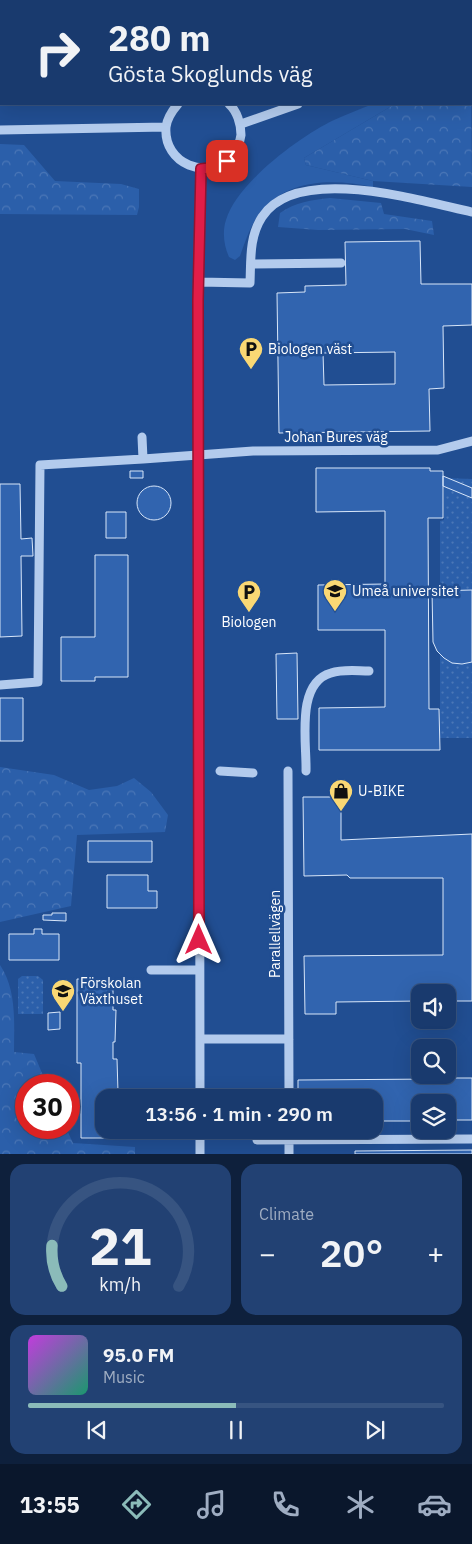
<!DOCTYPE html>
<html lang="en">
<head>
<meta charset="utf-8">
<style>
	:root { --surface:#193a6e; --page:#224173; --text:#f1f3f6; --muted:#9fadc2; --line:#375481; --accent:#8bbbb9 }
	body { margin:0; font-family:"IBM Plex Sans",sans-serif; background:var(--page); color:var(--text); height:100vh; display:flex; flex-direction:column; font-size:19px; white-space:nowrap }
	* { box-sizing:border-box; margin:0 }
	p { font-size:16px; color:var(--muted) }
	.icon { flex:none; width:28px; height:28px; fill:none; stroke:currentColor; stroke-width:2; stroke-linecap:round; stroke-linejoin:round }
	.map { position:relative; height:1154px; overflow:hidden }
	.drawer { display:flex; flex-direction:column; gap:10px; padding:10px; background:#0e203c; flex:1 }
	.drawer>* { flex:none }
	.banner { position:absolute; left:0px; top:0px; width:472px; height:105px; box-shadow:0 5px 20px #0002,0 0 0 1px var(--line); background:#193a6e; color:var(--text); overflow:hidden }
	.tools { position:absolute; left:411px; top:984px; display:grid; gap:10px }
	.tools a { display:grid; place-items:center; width:45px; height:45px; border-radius:10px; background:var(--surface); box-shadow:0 5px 20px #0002,0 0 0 1px var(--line); font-size:25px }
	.speed { position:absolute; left:15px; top:1074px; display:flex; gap:10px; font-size:25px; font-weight:700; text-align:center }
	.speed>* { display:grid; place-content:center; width:65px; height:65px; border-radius:50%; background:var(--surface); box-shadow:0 5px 20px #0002,0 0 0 1px var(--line); line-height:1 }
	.speed .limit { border:8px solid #d22; background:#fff; color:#111 }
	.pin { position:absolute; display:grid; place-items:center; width:42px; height:42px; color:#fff; margin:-21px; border-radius:10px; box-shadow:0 2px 8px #0006 }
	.me { position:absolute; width:55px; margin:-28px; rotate:0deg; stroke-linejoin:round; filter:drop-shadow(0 0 4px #0008) }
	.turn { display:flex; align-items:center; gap:18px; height:105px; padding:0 25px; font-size:22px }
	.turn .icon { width:65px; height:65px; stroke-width:2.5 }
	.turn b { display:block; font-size:35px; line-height:42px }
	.big { font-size:38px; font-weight:600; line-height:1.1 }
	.drawer .widget { flex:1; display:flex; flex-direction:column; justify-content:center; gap:8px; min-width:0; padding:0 18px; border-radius:15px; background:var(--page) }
	.drawer .dial { align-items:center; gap:0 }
	.dial svg { height:130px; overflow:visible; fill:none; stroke:var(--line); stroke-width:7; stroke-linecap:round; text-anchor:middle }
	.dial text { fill:var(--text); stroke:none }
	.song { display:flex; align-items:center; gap:15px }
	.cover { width:60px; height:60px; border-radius:8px; background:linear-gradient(135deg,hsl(290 70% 55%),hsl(160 70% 35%)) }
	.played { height:5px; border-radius:2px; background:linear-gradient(90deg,var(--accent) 50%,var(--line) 50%) }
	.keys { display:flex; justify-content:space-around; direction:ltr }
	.heat { display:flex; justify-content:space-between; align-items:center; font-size:28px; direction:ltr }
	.drawer .tiles { flex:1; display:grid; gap:10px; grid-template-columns:1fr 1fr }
	.widget:last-child { grid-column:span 2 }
	.trip { position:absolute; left:95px; top:1089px; width:288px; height:50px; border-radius:15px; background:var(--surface); box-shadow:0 5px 20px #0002,0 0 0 1px var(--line); font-weight:600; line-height:50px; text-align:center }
	.menu { display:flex; height:80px; justify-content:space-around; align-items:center; background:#0a172c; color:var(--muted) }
	.menu .icon { width:35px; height:35px }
	.menu .current { color:var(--accent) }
	.menu b { font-size:22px; color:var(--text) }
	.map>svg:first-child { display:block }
	.green { fill:#2b5faa }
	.forest { fill:url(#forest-crowns) }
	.park { fill:url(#park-dots) }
	.building { fill:#3164af; stroke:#d8e6f9; fill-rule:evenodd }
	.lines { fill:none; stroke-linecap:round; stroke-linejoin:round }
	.minor { stroke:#b3cbed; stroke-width:9 }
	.route-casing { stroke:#92132f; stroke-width:12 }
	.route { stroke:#e11d48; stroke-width:9 }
	.labels { text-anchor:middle; stroke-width:5; stroke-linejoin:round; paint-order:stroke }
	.poi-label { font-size:14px; fill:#fff; stroke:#214e92; text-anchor:start }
	.street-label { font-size:14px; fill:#fff; stroke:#214e92 }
</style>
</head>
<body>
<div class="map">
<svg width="472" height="1154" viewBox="0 0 472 1154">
	<defs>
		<pattern id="forest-crowns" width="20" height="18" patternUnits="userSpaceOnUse" patternTransform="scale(1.25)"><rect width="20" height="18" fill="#2b5faa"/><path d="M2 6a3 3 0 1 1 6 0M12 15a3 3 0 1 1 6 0" fill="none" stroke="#4b77b7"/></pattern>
		<pattern id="park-dots" width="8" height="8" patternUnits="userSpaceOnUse" patternTransform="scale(1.25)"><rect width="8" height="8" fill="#2b5faa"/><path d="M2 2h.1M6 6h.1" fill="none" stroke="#4b77b7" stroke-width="1.8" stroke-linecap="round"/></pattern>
	</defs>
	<rect width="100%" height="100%" fill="#214e92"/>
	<path class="green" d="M373,104H395L304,158L306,165L373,181V187C334,179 291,178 262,210C252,221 245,242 240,256L235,260L229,257C224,246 222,232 226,220C237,183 300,136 334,120C347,114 360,109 373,104Z"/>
	<path class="forest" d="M471,90L472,187L373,181L306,165L304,158L395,104H471Z
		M0,144L24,145L55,181L121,184L139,189V207L137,215L0,214Z
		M330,198L381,203L384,214L432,221L434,235L405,229L318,230L278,227L280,213C296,202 311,200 330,198Z
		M0,767L54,775L89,790L117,786L134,778L151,792L168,815L165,832L77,835L71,906L0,922Z
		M0,965C17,990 14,1023 14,1052L34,1054L47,1085H26V1128H66L73,1143L135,1147V1154H0Z"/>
	<path class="park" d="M444,478L472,479V738H440V521L444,520Z
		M22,976H38L43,980V1014H18V979Z"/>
	<path class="building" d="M0,0H33L1,1V83Z
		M420,241L421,284H472V325L443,326L444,388L429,389L430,431L279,433L277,293L305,292V286L346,285L345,242ZM395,352V384L324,385L323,353Z
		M316,468H430V471H443V518H428L429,709H439L440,750H319V708L385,707V630H318V585L385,584V511L316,512Z
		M130,471H143V478H130Z
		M443,476L472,488V498L443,486Z
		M0,484H20L21,539L32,538L33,556H21L22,636L0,637Z
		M137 503a17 17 0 1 1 34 0a17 17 0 1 1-34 0Z
		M106,512H126V538H106Z
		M95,555H128V677H95V681H61V637H95Z
		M472,590V662L462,664L452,663L444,658L437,651L433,642L432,591Z
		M297,653L298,719H277L276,654Z
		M0,698H23V741H0Z
		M303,797H341V840L472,834V1001H448V992H420V1001L336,1002V1014H305L304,956L443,955V878H350L347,875L304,876Z
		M88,841H152V862H88Z
		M107,875H148V891H157V908H107Z
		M52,913H66V921L43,920V915H52Z
		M34,929H42V934H59V960H9V934H34Z
		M77,979L113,980V1010H116L115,1042H113V1059H117L118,1092H120V1098H104V1130H117V1138H81V1063H77Z
		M60,1012V1029L48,1030V1013Z
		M452,1064V1078H472V1120H448V1102H420V1121H374L373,1097L298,1098V1080L438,1079V1075H448V1065Z
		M472,1150V1154H355V1151Z"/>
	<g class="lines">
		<path class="minor" d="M185,0L186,1
			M471,54H472
			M178,104C172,111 167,118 166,127C163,164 208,182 232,155C237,149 240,142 241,135C241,124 237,111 229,104
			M241,124L298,104
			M0,130L166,127
			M251,264L341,263
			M199,282L250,283C251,260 249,237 262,217C297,163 421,201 472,212
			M142,437L143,459L253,451L438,450L472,441
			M0,685L38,682L40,465L143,459
			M220,771L253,773
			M288,771L289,1098
			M306,771C307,744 295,683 331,673C343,669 357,671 369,671
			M151,970H199
			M200,1039H289
			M200,1098L199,282L201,169
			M289,1130V1154
			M257,1140L472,1139
			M200,1154V1130"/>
	</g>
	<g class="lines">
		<g class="route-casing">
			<path id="route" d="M199,940L198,301L201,169L217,167L227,161"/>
		</g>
		<use href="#route" class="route"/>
	</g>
	<defs>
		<g id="parking-pin" transform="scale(1.25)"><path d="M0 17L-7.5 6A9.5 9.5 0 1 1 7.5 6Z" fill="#fad874" stroke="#214e92"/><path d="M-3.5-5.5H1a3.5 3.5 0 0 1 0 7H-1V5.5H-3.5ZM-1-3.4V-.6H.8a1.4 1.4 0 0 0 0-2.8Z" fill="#111"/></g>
		<g id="university-pin" transform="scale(1.25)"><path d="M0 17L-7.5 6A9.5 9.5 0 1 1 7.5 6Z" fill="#fad874" stroke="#214e92"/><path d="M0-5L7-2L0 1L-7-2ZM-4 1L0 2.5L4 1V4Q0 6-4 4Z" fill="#111"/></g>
		<g id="shop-pin" transform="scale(1.25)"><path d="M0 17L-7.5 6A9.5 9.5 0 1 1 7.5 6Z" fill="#fad874" stroke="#214e92"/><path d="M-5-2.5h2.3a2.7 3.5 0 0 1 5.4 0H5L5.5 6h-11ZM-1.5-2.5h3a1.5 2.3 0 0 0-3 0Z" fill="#111"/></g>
		<g id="school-pin" transform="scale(1.25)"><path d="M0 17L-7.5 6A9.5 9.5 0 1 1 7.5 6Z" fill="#fad874" stroke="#214e92"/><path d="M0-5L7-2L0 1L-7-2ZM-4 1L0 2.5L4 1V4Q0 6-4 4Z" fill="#111"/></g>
	</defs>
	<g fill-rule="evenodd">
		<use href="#parking-pin" x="251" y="349"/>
		<use href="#university-pin" x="335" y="591"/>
		<use href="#parking-pin" x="249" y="592"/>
		<use href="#shop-pin" x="341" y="791"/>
		<use href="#school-pin" x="63" y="991"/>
	</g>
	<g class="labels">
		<g class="poi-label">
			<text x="268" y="354">Biologen väst</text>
			<text x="352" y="596">Umeå universitet</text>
			<text x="249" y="627" text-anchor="middle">Biologen</text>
			<text x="358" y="796">U-BIKE</text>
			<text x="80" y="988">Förskolan<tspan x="80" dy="16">Växthuset</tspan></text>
		</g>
		<g class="street-label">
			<text x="336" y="442">Johan Bures väg</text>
			<text transform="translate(275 934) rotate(-90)" y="5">Parallellvägen</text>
		</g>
	</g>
</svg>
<div class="tools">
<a><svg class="icon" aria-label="sound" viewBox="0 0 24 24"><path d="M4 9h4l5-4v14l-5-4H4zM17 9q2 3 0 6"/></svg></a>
<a><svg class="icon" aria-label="search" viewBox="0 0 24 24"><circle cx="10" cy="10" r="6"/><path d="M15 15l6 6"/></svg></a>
<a><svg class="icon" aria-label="layers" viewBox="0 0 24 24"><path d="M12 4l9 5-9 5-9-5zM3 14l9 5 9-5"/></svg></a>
</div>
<div class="speed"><div class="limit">30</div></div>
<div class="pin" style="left:227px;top:161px;background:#d93025"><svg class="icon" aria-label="arrive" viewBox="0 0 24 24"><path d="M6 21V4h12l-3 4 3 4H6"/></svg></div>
<svg class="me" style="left:199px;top:940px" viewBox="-20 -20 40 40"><path d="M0-17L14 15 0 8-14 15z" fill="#e11d48" stroke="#fff" stroke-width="4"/></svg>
<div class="trip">13:56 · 1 min · 290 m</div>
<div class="banner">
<div class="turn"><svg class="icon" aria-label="right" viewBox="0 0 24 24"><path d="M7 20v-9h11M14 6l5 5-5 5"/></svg><div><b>280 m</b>Gösta Skoglunds väg</div></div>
</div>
</div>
<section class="drawer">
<div class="tiles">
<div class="widget dial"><svg viewBox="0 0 100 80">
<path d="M14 69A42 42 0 1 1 86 69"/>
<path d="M14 69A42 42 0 0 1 8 44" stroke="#8bbbb9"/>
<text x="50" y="56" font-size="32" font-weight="700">21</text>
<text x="50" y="72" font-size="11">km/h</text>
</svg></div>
<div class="widget"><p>Climate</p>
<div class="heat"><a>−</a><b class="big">20°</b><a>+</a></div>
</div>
<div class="widget">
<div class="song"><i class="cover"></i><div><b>95.0 FM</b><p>Music</p></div></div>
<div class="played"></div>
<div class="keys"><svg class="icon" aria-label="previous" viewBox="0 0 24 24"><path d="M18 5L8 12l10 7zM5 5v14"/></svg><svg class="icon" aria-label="pause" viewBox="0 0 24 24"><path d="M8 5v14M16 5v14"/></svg><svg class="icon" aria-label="next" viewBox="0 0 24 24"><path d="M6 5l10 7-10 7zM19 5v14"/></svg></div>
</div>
</div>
</section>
<nav class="menu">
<b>13:55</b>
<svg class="icon current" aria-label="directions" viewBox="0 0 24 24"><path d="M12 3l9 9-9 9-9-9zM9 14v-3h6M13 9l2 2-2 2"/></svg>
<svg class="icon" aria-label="music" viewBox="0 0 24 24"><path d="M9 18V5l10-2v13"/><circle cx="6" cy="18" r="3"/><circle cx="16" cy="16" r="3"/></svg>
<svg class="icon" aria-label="phone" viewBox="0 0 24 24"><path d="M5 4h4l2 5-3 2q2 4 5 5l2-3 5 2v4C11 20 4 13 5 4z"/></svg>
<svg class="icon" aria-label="climate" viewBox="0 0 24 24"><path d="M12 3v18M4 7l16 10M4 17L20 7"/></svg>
<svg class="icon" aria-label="car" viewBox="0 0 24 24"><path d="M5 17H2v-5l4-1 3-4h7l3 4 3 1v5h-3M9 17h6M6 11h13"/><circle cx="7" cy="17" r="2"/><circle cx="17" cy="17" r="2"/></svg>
</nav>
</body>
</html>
